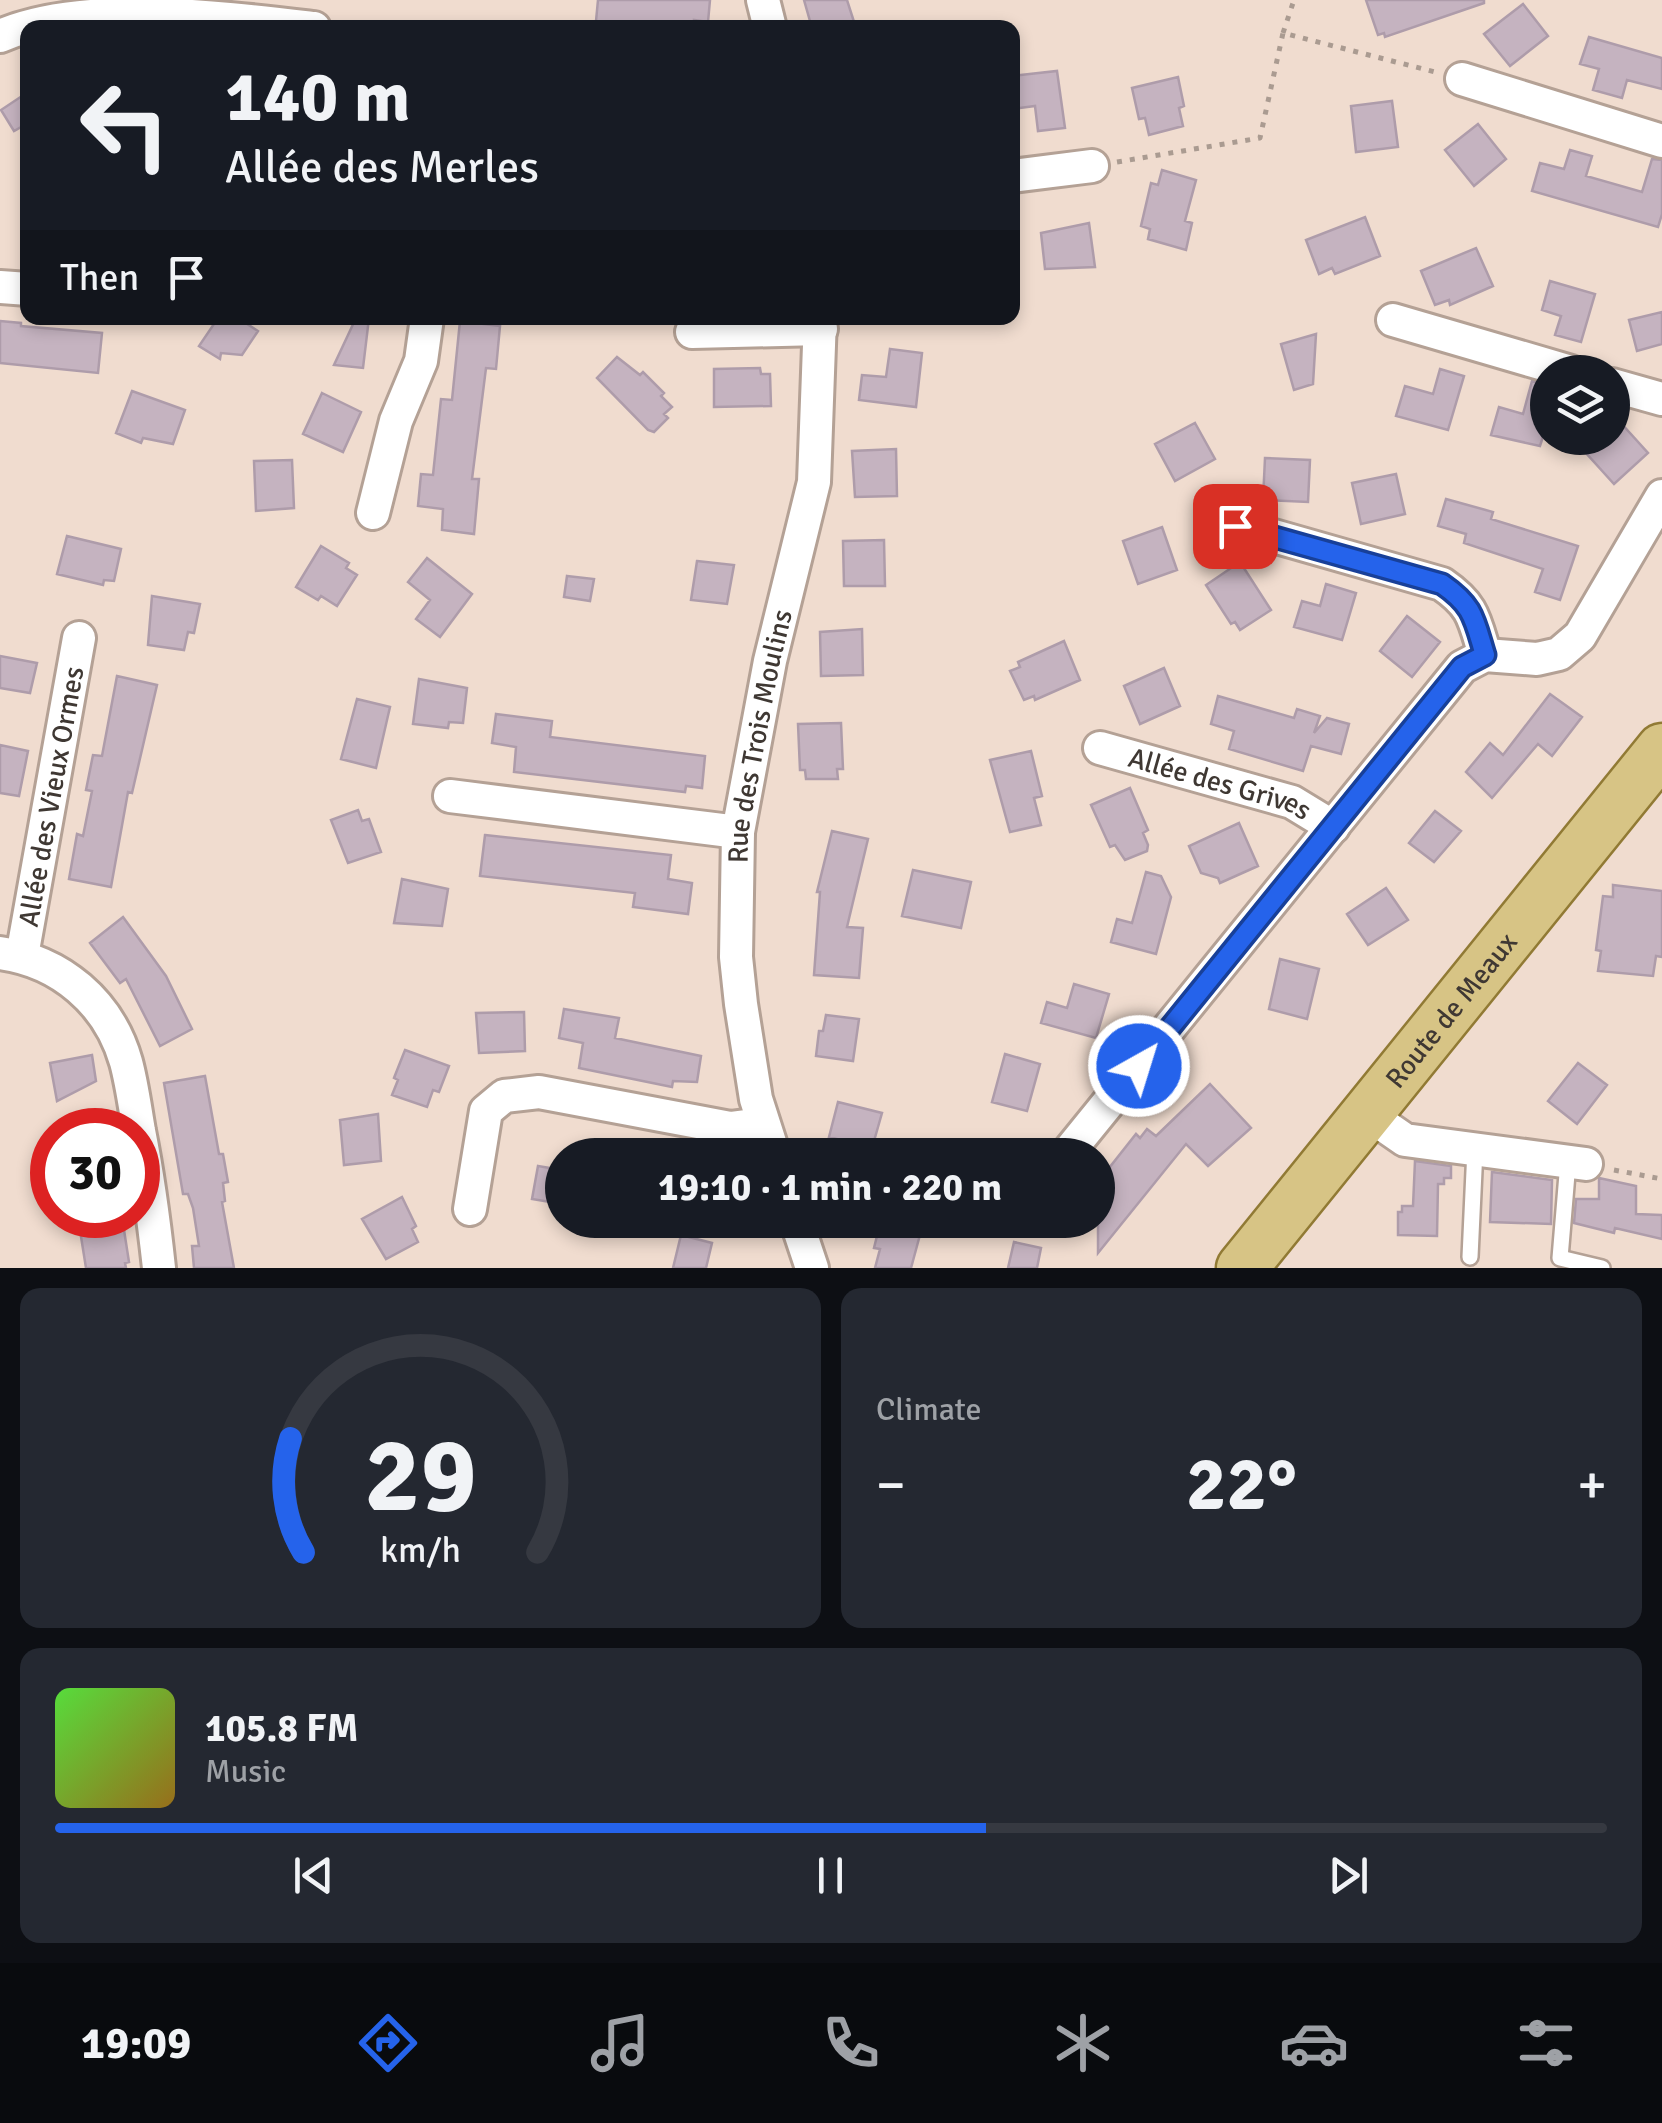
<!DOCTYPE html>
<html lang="en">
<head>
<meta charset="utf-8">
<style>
	:root { --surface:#171b24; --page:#242831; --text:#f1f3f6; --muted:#9ea1a6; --line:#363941; --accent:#2563eb }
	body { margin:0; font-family:Signika,sans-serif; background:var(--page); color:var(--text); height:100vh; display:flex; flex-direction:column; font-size:38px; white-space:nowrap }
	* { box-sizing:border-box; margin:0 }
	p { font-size:32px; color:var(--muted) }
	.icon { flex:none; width:55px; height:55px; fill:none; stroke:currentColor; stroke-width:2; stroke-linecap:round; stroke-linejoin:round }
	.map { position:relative; height:1268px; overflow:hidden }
	.sheet { display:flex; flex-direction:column; gap:20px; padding:20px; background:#0d0f14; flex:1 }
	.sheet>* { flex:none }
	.guide { position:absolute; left:20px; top:20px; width:1000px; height:305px; border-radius:20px; box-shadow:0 5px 15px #0003; background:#171b24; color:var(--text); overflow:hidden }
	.buttons { position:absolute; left:1530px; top:355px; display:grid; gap:20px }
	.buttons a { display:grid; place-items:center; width:100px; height:100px; border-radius:50%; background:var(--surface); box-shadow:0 5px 15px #0003; font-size:50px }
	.speed { position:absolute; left:30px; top:1108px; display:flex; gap:20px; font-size:50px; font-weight:700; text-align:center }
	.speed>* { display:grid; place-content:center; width:130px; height:130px; border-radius:50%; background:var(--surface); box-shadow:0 5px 15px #0003; line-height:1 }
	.speed .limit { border:15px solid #d22; background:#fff; color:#111 }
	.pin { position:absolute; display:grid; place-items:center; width:85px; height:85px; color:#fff; margin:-42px; border-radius:20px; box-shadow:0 5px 15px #0006 }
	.me { position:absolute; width:110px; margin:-55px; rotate:39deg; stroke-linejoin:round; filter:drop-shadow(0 0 8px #0008) }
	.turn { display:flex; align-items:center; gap:35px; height:210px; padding:0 40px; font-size:45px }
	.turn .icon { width:130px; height:130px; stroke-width:2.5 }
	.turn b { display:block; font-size:70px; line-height:85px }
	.then { display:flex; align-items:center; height:95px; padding:0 40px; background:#0003; gap:20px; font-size:38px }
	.big { font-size:75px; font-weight:700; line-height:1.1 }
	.sheet .card { flex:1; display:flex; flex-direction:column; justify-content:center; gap:15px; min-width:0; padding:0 35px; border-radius:20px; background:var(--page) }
	.sheet .dial { align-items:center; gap:0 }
	.dial svg { height:260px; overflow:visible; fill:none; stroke:var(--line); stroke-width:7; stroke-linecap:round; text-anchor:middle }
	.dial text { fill:var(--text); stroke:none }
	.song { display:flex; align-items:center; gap:30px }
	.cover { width:120px; height:120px; border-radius:15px; background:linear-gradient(135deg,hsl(110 70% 55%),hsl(40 70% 35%)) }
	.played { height:10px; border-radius:5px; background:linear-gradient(90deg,var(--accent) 60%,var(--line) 60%) }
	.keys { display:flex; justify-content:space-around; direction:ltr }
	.heat { display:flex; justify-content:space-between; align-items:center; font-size:55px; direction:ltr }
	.sheet .tiles { flex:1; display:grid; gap:20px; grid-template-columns:1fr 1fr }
	.card:last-child { grid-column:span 2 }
	.trip { position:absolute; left:545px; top:1138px; width:570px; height:100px; border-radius:50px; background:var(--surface); box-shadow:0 5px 15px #0003; font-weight:700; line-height:100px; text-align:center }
	.tab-bar { display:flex; height:160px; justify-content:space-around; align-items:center; background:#090b0e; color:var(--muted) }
	.tab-bar .icon { width:70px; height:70px }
	.tab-bar .on { color:var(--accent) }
	.tab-bar b { font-size:45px; color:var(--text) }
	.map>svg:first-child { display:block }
	.building { fill:#c5b3c0; stroke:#ae9caa; stroke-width:2.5 }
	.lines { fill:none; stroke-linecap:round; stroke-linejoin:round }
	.lane-casing { stroke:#b4a195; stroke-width:20 }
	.street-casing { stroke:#b4a195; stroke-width:38 }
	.primary-casing { stroke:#917a34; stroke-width:55 }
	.path { stroke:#aa9b91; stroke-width:5; stroke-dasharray:5 8; stroke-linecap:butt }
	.lane { stroke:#fff; stroke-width:15 }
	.street { stroke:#fff; stroke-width:32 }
	.primary { stroke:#d7c485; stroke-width:50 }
	.route-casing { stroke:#184099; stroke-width:25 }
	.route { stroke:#2563eb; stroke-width:18 }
	.labels { text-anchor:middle; stroke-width:8; stroke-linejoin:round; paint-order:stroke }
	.street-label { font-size:28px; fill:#3f3833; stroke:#fff }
</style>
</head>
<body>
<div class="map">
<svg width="1662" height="1268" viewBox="0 0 1662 1268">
	<rect width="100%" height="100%" fill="#f0dccf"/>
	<path class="building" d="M598,0H710L708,22L694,20V26L596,21Z
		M804,0H847L856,28H812Z
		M1366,0H1484V3L1385,37L1384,33L1378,35Z
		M1523,4L1548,36L1510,66L1484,34Z
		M1589,37L1662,58V89L1627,80L1622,98L1593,90L1599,69L1580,64Z
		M1057,71L1065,128L1038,131L1035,106L1012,109V76Z
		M1178,77L1184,106L1179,108L1183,126L1149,135L1145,118L1139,119L1132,88Z
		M28,92V123L14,131L1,110Z
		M1392,101L1398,147L1356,152L1351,106Z
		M1478,124L1506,159L1474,186L1445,150Z
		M1570,150L1592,156L1586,176L1642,192L1652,159L1662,160V214L1658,227L1532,191L1540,163L1564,169Z
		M1162,170L1196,180L1185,221L1192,223L1186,250L1148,239L1150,229L1141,226L1151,183L1158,185Z
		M1365,217L1380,256L1335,274L1332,268L1319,274L1306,240Z
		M1089,223L1095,267L1045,269L1041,233Z
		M1476,248L1493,286L1450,305L1449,300L1435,305L1421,271Z
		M1550,281L1595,294L1581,342L1555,335L1561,316L1542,310Z
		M1662,312V344L1637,351L1629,320Z
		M218,318H238L258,331L242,355L221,353L220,359L199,346Z
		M356,318H369L363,368L334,365Z
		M0,321L21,323V326L102,333L98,373L0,363Z
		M460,321L500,326L496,369L486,368L472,479H479L474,534L442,530L443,509L418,506L421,474L433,475L441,399L452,400Z
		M1316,334L1313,384L1294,390L1281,344Z
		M890,349L922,353L916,407L859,400L862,375L886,377Z
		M617,357L640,375L643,372L664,393L661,396L672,407L664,414L668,418L654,432L648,430L597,378Z
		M760,368L761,374H770L771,406L714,407V369Z
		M1440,369L1464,376L1448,430L1396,416L1405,386L1433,394Z
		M1532,381L1548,386V421L1540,446L1491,435L1499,407L1523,414Z
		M132,391L185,410L173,444L143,438L141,443L116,433Z
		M322,393L361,412L343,452L303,434Z
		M1620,422L1648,453L1614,484L1586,453L1603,438H1612V429Z
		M1195,423L1215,459L1175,481L1155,444Z
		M896,449L897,496L855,497L852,451Z
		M1265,458L1310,460L1308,502L1263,500Z
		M292,460L294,508L256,511L254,461Z
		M1396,474L1405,514L1361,524L1352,483Z
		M1446,499L1493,512L1491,519L1578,546L1560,600L1535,592L1543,569L1464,543L1466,534L1438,526Z
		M1162,527L1177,570L1138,584L1123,541Z
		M67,536L121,549L114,581L104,580L103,585L57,574Z
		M884,540L885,586H844L843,541Z
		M321,546L349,563L346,568L357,575L337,606L321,596L318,600L296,587Z
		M427,558L472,594L440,637L416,619L430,600L408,582Z
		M697,561L734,565L727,604L691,600Z
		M1240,562L1271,610L1240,630L1235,622L1231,624L1206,585Z
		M567,576L594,579L590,601L564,597Z
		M1326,584L1356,593L1342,640L1294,627L1302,601L1320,606Z
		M152,596L200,604L194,633L188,632L184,650L148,645Z
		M1407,616L1440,642L1412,677L1380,651Z
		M862,629L863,675L821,676L820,632Z
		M1064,641L1080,680L1035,700L1034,696L1024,700L1010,671L1020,667L1018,662Z
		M0,656L37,663L30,693L0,688Z
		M1164,668L1180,706L1140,724L1124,686Z
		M117,676L157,685L132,793L128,792L111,887L69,879L77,834L83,836L92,791L86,790L93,755L102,756Z
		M419,679L467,688L463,723L449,722L448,728L413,724Z
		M1550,694L1582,717L1552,756L1538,744L1492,798L1466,772L1490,743L1503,755Z
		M1218,696L1294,718L1297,709L1320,716L1314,733L1327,718L1349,724L1341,754L1311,746L1303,771L1229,749L1234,731L1211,724Z
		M357,699L390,707L376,768L341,759Z
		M496,714L552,721L550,737L705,756L702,788L686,786L685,792L514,772L516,747L492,743Z
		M841,723L843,769H837L838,779H806L805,770H800L798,724Z
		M0,745L28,751L19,796L0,793Z
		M1031,751L1042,796L1034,798L1041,825L1010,832L990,760Z
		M1130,788L1148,830L1143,833L1148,845L1147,851L1125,860L1115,845L1110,847L1091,805Z
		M358,810L362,821L369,819L381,852L348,863L331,820Z
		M1435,811L1461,831L1434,862L1409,843Z
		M1239,823L1258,866L1220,883L1218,878L1201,873L1189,846Z
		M832,831L868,839L847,927L863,928L859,978L814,975L820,892H817Z
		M485,835L671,855L668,879L692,883L688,914L633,907L635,893L480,876Z
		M913,870L971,882L961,928L902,916Z
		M1146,872L1161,876L1171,897L1156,954L1111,942L1117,919L1132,923Z
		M402,879L448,889L442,926L394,923Z
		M1613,885L1662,891V957L1656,956L1653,976L1598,971L1601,951L1596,950L1603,896L1613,897Z
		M1386,888L1408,920L1368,945L1347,914Z
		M123,917L166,976L192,1029L160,1046L126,979L120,983L90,943Z
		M1280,959L1319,969L1307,1019L1269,1009Z
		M1074,984L1109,994L1096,1038L1041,1023L1047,1002L1067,1008Z
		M564,1009L619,1018L615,1038L701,1056L697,1082L673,1081L672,1087L579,1068L583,1043L559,1038Z
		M524,1012L525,1051L479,1053L476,1013Z
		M826,1015L859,1019L853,1061L816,1056L819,1031H823Z
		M405,1050L449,1066L439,1092L433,1090L427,1107L392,1095L398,1080L394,1078Z
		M1005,1054L1040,1064L1027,1111L992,1102Z
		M92,1055L96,1081L57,1101L50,1063Z
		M1578,1063L1607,1085L1577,1124L1548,1101Z
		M205,1076L219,1154H223L228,1182L223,1183L225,1201L222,1202L234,1268H194L192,1246H199L193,1208L188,1194H183L164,1083Z
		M1210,1084L1251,1128L1208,1166L1186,1144L1098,1253V1182L1136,1134L1140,1138L1147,1129L1156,1136Z
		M838,1102L882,1113L872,1148L829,1137Z
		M378,1114L381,1161L344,1165L340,1120Z
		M1415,1161L1451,1166V1178H1444V1184H1438L1437,1236L1398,1235V1212H1402V1206H1413Z
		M538,1166L562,1170V1204L532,1199Z
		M1492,1172L1552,1180L1551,1224L1490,1222Z
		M1599,1178L1636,1186V1214L1662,1215V1239L1615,1228L1614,1233L1574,1223L1576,1199H1599Z
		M402,1197L416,1226L412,1229L418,1242L386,1259L362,1219Z
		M122,1217L129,1262L125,1263L126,1268H86L79,1224Z
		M881,1220H924L911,1268H875L880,1249L874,1248Z
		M681,1235L712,1243L706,1268H673Z
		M1014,1242L1041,1248L1037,1268H1008Z"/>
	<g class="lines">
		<g class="lane-casing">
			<path id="lane" d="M1568,1162L1560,1258L1602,1268
				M1470,1257L1475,1149"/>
		</g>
		<g class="street-casing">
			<g id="street">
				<path d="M763,0L770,28"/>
				<path d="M0,36C83,0 220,17 314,28"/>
				<path d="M1462,79L1662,141"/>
				<path d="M1012,176L1092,166"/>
				<path d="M0,287L28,289"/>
				<path d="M1393,320L1571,372"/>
				<path d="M692,332L821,329"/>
				<path d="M1612,385L1662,399"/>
				<path d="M373,513L396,421L421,361L427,318"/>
				<path d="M1235,525L1442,584C1474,606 1474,619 1485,655"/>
				<path id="s1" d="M1100,748L1292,802L1333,827"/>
				<path d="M450,796L738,832"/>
				<path d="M0,953C60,961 109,1002 126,1062C132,1084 135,1108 139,1131C148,1176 154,1222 159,1268"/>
				<path id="s2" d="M22,956L79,638"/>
				<path d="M1366,1113L1405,1140L1586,1164"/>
				<path id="s3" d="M774,1155L756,1099L741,1004L736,957L738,832L770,661L814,482L820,318"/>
				<path d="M1066,1155L1462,667L1485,655L1537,659L1559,654L1580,636L1662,496"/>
				<path d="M470,1209L486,1111L504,1096L539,1092L730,1128L761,1124"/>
				<path d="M796,1220L812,1268"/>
			</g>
		</g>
		<g class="primary-casing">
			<g id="primary">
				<path id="s4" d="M1242,1268L1662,749"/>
			</g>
		</g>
		<path class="path" d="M1283,33L1294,0
			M1117,162L1260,138L1283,33L1435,72
			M1614,1170L1662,1179"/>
		<use href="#lane" class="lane"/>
		<use href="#street" class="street"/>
		<use href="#primary" class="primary"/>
	</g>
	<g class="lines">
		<g class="route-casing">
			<path id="route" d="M1139,1066L1462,667L1485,655C1474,619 1474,606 1442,584L1235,526"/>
		</g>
		<use href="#route" class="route"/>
	</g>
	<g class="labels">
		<g class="street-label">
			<text dy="10" stroke="none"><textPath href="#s3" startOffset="425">Rue des Trois Moulins</textPath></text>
			<text dy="10" stroke="none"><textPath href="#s1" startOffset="125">Allée des Grives</textPath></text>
			<text dy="10" stroke="none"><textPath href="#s2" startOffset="162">Allée des Vieux Ormes</textPath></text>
			<text dy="10" stroke="none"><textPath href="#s4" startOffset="332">Route de Meaux</textPath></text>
		</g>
	</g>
</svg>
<div class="buttons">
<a><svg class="icon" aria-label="layers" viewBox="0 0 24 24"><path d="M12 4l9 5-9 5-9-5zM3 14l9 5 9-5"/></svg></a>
</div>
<div class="speed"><div class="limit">30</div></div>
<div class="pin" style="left:1235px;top:526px;background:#d93025"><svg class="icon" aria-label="arrive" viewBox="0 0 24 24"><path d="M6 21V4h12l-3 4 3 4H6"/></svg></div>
<svg class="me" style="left:1139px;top:1066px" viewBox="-20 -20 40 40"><circle r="17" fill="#2563eb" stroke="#fff" stroke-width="3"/><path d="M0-11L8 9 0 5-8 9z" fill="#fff"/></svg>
<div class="trip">19:10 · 1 min · 220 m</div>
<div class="guide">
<div class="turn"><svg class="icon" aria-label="left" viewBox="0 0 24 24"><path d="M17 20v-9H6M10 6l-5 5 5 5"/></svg><div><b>140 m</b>Allée des Merles</div></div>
<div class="then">Then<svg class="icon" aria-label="arrive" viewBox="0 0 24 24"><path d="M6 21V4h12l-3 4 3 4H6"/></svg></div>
</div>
</div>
<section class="sheet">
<div class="tiles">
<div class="card dial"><svg viewBox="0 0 100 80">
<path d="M14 69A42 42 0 1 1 86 69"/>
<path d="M14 69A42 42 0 0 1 10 34" stroke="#2563eb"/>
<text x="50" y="56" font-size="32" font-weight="700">29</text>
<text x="50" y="72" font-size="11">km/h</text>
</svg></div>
<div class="card"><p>Climate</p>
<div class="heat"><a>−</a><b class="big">22°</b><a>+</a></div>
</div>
<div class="card">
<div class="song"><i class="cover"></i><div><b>105.8 FM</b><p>Music</p></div></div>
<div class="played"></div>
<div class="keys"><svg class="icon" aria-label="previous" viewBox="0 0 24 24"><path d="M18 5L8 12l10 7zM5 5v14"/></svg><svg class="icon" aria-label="pause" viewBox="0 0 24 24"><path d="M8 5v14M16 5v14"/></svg><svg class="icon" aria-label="next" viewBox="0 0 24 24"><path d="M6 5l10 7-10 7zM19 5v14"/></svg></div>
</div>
</div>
</section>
<nav class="tab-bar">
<b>19:09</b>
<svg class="icon on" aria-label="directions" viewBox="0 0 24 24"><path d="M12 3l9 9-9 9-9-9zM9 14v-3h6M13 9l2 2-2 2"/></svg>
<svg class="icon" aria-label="music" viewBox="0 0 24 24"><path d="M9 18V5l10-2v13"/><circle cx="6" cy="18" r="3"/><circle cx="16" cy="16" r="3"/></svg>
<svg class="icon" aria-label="phone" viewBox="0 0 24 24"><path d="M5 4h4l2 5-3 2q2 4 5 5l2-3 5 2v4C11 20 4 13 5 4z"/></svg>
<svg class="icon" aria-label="climate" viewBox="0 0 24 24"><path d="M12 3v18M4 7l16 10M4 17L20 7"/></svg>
<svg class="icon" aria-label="car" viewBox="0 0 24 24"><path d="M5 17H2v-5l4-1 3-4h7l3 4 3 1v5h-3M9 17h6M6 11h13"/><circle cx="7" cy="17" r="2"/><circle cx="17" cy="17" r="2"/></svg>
<svg class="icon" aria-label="filters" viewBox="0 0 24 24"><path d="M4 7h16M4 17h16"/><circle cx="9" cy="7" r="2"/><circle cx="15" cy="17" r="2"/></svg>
</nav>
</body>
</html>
